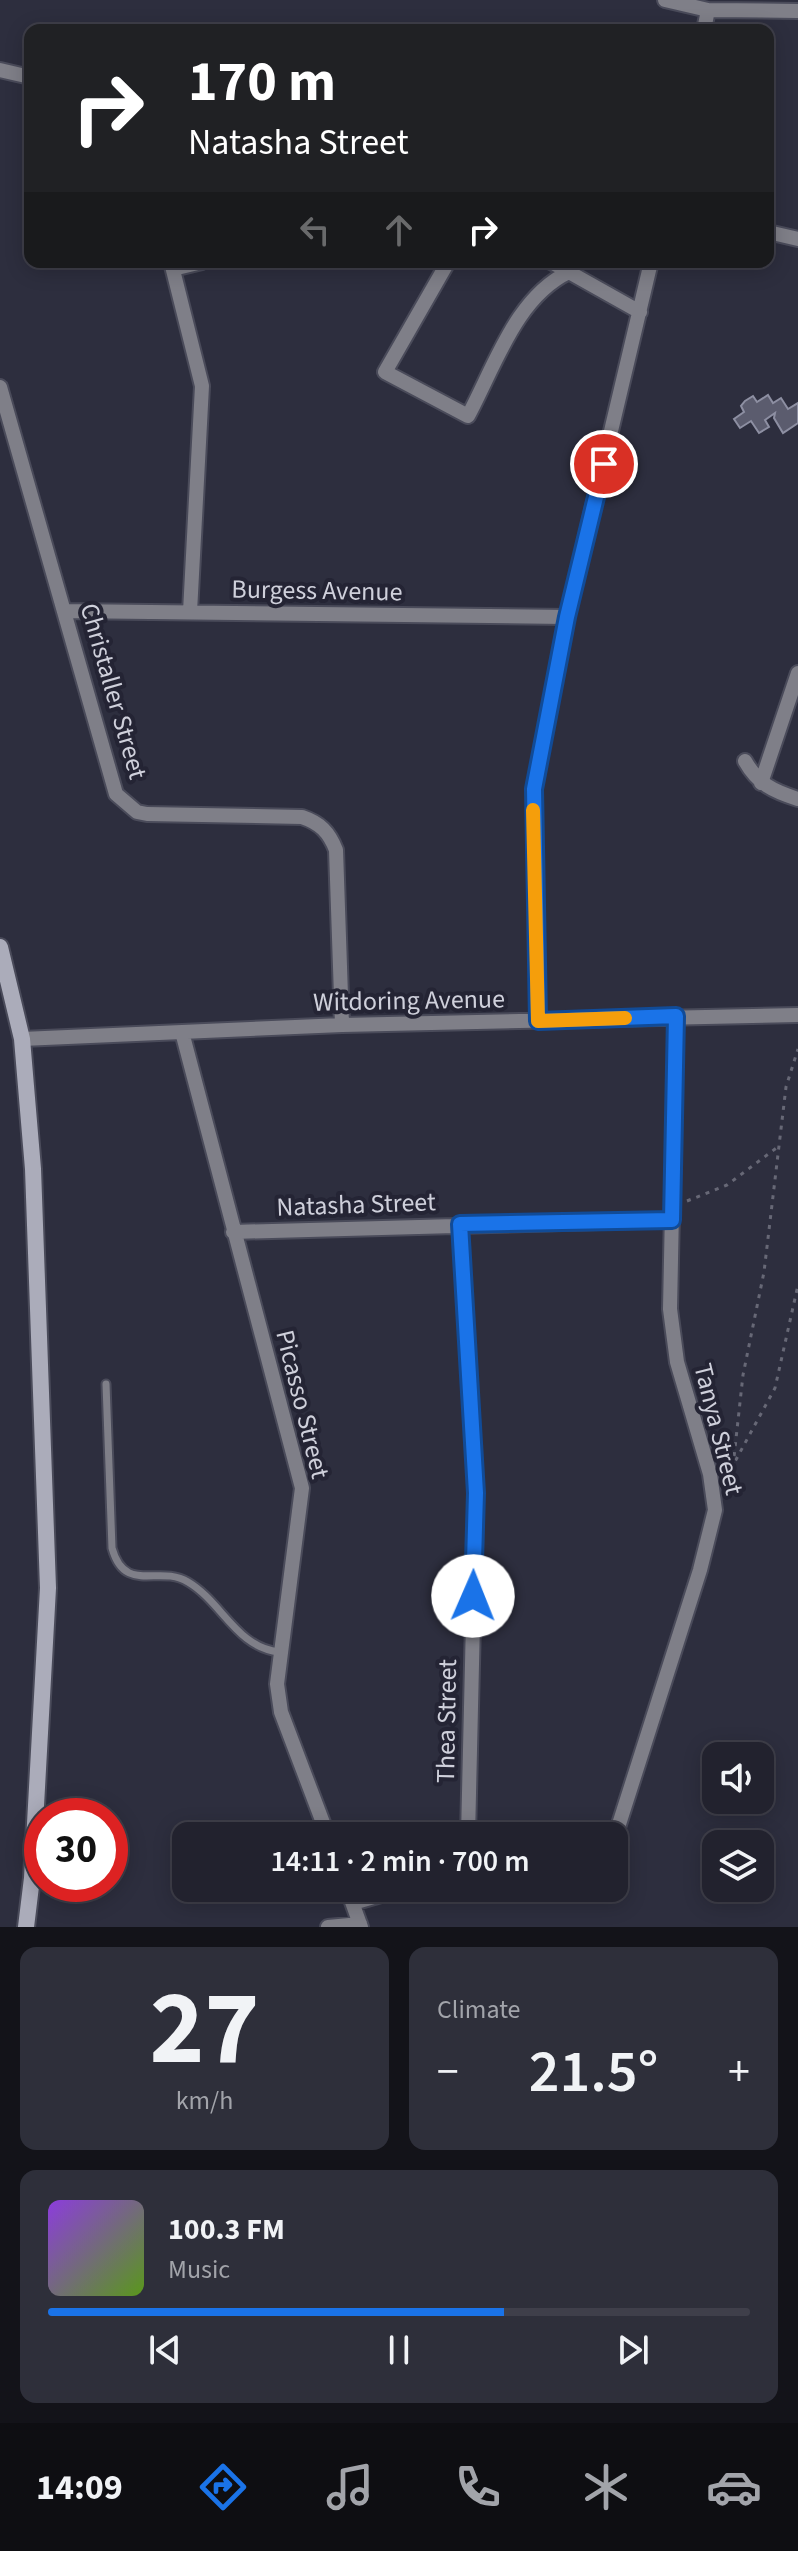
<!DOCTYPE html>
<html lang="en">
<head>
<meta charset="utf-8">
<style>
	:root { --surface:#22222e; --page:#2e2f3a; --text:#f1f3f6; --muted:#a2a4aa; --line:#3f3f4a; --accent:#1a73e8 }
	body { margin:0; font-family:"Source Sans 3",sans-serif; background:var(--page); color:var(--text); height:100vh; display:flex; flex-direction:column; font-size:30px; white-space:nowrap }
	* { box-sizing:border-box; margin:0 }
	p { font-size:26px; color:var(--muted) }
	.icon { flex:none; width:44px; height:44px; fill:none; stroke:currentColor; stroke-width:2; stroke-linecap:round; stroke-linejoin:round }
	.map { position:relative; height:1927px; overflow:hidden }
	.drawer { display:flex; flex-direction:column; gap:20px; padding:20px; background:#131319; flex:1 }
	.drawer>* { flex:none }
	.banner { position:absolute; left:24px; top:24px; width:750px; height:244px; border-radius:16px; box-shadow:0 4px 20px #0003,0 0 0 2px var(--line); background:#202124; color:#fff; overflow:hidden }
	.fabs { position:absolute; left:702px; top:1742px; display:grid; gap:16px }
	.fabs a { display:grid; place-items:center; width:72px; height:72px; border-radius:16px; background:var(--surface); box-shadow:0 4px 20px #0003,0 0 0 2px var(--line); font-size:40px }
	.speed { position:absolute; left:24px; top:1798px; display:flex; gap:16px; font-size:40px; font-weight:700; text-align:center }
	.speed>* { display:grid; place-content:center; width:104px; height:104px; border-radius:50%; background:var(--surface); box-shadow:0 4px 20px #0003,0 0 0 2px var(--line); line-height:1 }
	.speed .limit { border:12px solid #d22; background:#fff; color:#111 }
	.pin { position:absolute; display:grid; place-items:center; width:68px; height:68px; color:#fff; margin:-34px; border:4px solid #fff; border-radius:50%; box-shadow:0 2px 8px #0007 }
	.me { position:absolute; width:88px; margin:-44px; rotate:1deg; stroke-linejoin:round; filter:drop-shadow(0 0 6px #0008) }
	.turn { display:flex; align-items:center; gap:28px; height:168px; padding:0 32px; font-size:36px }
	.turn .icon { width:104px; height:104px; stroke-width:2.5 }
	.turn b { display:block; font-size:56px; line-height:68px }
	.lanes { display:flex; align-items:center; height:76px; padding:0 32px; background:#0003; justify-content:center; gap:40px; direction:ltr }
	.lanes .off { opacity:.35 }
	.big { font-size:60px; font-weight:600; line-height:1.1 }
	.drawer .widget { flex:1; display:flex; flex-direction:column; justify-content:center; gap:12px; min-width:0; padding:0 28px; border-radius:16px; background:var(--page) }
	.drawer .dial { align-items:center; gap:0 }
	.dial b { font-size:104px; line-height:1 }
	.song { display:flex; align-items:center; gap:24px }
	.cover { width:96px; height:96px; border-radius:12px; background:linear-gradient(135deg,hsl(270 70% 55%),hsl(90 70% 35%)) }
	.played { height:8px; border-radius:4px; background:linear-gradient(90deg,var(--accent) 65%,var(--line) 65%) }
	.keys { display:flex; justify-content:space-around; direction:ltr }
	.heat { display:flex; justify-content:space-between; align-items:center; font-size:44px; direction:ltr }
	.drawer .tiles { flex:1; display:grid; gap:20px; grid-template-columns:1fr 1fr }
	.widget:last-child { grid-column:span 2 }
	.trip { position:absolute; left:172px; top:1822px; width:456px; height:80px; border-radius:16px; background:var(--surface); box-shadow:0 4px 20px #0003,0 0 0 2px var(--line); font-weight:600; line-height:80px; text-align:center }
	.menu { display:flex; height:128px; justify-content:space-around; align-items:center; background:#0e0e12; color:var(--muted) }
	.menu .icon { width:56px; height:56px }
	.menu .active { color:var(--accent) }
	.menu b { font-size:36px; color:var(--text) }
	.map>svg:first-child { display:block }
	.building { fill:#5b5c6e; stroke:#8d8fa2; stroke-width:2 }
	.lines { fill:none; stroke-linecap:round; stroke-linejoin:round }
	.lane-casing { stroke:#4a4b5a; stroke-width:11 }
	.street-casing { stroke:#4a4b5a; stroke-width:18 }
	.secondary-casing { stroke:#4a4b5a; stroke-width:20 }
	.path { stroke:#676876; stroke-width:3; stroke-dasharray:4 6; stroke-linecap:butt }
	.lane { stroke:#7f7f88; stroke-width:7 }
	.street { stroke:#7f7f88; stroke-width:14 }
	.secondary { stroke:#abacba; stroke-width:16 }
	.route-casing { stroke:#114b97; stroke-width:20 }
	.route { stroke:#1a73e8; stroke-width:14 }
	.slow { stroke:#f59e0b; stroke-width:14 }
	.labels { text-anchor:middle; stroke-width:8; stroke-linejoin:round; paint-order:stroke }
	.street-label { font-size:26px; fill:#cfd0db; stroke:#242434 }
</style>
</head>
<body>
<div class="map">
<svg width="798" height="1927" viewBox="0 0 798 1927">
	<rect width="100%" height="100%" fill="#2d2e3e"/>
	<path class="building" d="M768,395L773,403L781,398L788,409L798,403V423L783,433L774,418L775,413L765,420L769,427L759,433L751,421L740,428L734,419L744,412L741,406L745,401L753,396L757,402Z"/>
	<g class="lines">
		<g class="lane-casing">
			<path id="lane" d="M106,1384L112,1548C125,1595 159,1564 188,1582C222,1602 236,1647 279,1652"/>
		</g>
		<g class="street-casing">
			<path id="street" d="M665,0L708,10L798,11
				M704,30L708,10
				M0,70L30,77
				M768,232L798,239
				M171,262L202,386L190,612
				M448,262L385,372L468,416C495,366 516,297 569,272
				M551,262L640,312
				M173,269L202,262
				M0,387L116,794L137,812L147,814L302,817C320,823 329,832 336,850L342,1025
				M66,611L567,617
				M745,761C758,784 773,791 798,799
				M761,783L798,673
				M538,1021L534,789L567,617L651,262
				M182,1032L302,1488L277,1684L281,1712L328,1836
				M22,1039L342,1025L798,1015
				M460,1224L476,1493L468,1836
				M233,1232L672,1220
				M614,1840L700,1570L715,1510L710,1474L677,1362L670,1309L676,1016
				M347,1888L361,1927
				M353,1903L405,1888
				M328,1927L360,1924"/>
		</g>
		<g class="secondary-casing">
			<path id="secondary" d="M0,947L22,1039L33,1169L48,1588L32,1878L26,1927"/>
		</g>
		<path class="path" d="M687,1201L727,1185L779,1146
			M733,1466L743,1375L764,1272L786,1087L798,1049
			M726,1478L775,1388L798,1285"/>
		<use href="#lane" class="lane"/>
		<use href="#street" class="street"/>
		<use href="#secondary" class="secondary"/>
	</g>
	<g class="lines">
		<g class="route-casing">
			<path id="route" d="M473,1596L476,1493L460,1224L672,1220L676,1016L538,1021L534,789L567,617L604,464"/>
		</g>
		<use href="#route" class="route"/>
		<path class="slow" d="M533,810L538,1021L625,1018"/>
	</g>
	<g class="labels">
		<g class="street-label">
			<text transform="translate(317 590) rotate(1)" y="9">Burgess Avenue</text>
			<text transform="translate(114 691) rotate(74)" y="9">Christaller Street</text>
			<text transform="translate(409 1000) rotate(-1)" y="9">Witdoring Avenue</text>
			<text transform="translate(356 1204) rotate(-2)" y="9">Natasha Street</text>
			<text transform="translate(303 1404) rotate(76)" y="9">Picasso Street</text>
			<text transform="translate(719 1429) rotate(76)" y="9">Tanya Street</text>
			<text transform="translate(446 1721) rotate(-89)" y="9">Thea Street</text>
		</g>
	</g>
</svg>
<div class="fabs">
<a><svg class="icon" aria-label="sound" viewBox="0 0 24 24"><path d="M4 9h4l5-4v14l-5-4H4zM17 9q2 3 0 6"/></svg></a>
<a><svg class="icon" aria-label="layers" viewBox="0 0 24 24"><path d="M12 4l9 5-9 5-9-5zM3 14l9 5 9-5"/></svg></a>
</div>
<div class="speed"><div class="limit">30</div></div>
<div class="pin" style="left:604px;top:464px;background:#d93025"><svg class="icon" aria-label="arrive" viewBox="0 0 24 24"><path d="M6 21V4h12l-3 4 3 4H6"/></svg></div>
<svg class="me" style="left:473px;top:1596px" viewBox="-20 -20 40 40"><circle r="19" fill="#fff"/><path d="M0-13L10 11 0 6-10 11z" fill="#1a73e8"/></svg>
<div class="trip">14:11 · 2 min · 700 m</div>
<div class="banner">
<div class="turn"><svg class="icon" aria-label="right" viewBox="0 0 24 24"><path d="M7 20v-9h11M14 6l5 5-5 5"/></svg><div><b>170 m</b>Natasha Street</div></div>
<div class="lanes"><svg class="icon off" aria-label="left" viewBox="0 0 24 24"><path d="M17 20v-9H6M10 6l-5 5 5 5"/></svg><svg class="icon off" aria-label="ahead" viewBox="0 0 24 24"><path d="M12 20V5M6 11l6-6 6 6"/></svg><svg class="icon" aria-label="right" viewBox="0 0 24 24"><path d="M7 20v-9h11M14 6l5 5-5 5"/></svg></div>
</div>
</div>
<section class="drawer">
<div class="tiles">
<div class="widget dial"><b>27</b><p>km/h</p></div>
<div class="widget"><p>Climate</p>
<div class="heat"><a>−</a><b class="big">21.5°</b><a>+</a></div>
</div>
<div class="widget">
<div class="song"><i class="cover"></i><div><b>100.3 FM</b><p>Music</p></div></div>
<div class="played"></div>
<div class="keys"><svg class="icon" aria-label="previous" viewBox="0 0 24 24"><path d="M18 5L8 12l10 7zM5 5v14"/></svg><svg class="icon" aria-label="pause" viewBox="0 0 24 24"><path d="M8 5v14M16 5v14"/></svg><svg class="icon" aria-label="next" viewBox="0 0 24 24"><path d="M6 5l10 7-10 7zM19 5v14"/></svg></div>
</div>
</div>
</section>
<nav class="menu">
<b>14:09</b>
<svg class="icon active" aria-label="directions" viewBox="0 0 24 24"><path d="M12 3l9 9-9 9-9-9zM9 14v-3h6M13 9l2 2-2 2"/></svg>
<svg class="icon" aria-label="music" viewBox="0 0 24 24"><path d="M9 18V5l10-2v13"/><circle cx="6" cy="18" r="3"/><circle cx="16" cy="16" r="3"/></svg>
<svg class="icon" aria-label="phone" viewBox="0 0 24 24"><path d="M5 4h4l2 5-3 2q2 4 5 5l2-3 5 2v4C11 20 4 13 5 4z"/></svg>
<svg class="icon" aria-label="climate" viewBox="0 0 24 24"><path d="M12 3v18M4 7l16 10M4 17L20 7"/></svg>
<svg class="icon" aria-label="car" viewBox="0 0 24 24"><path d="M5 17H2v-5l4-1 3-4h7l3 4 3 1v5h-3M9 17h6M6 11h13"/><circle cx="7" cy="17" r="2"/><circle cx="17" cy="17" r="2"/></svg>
</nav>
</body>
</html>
